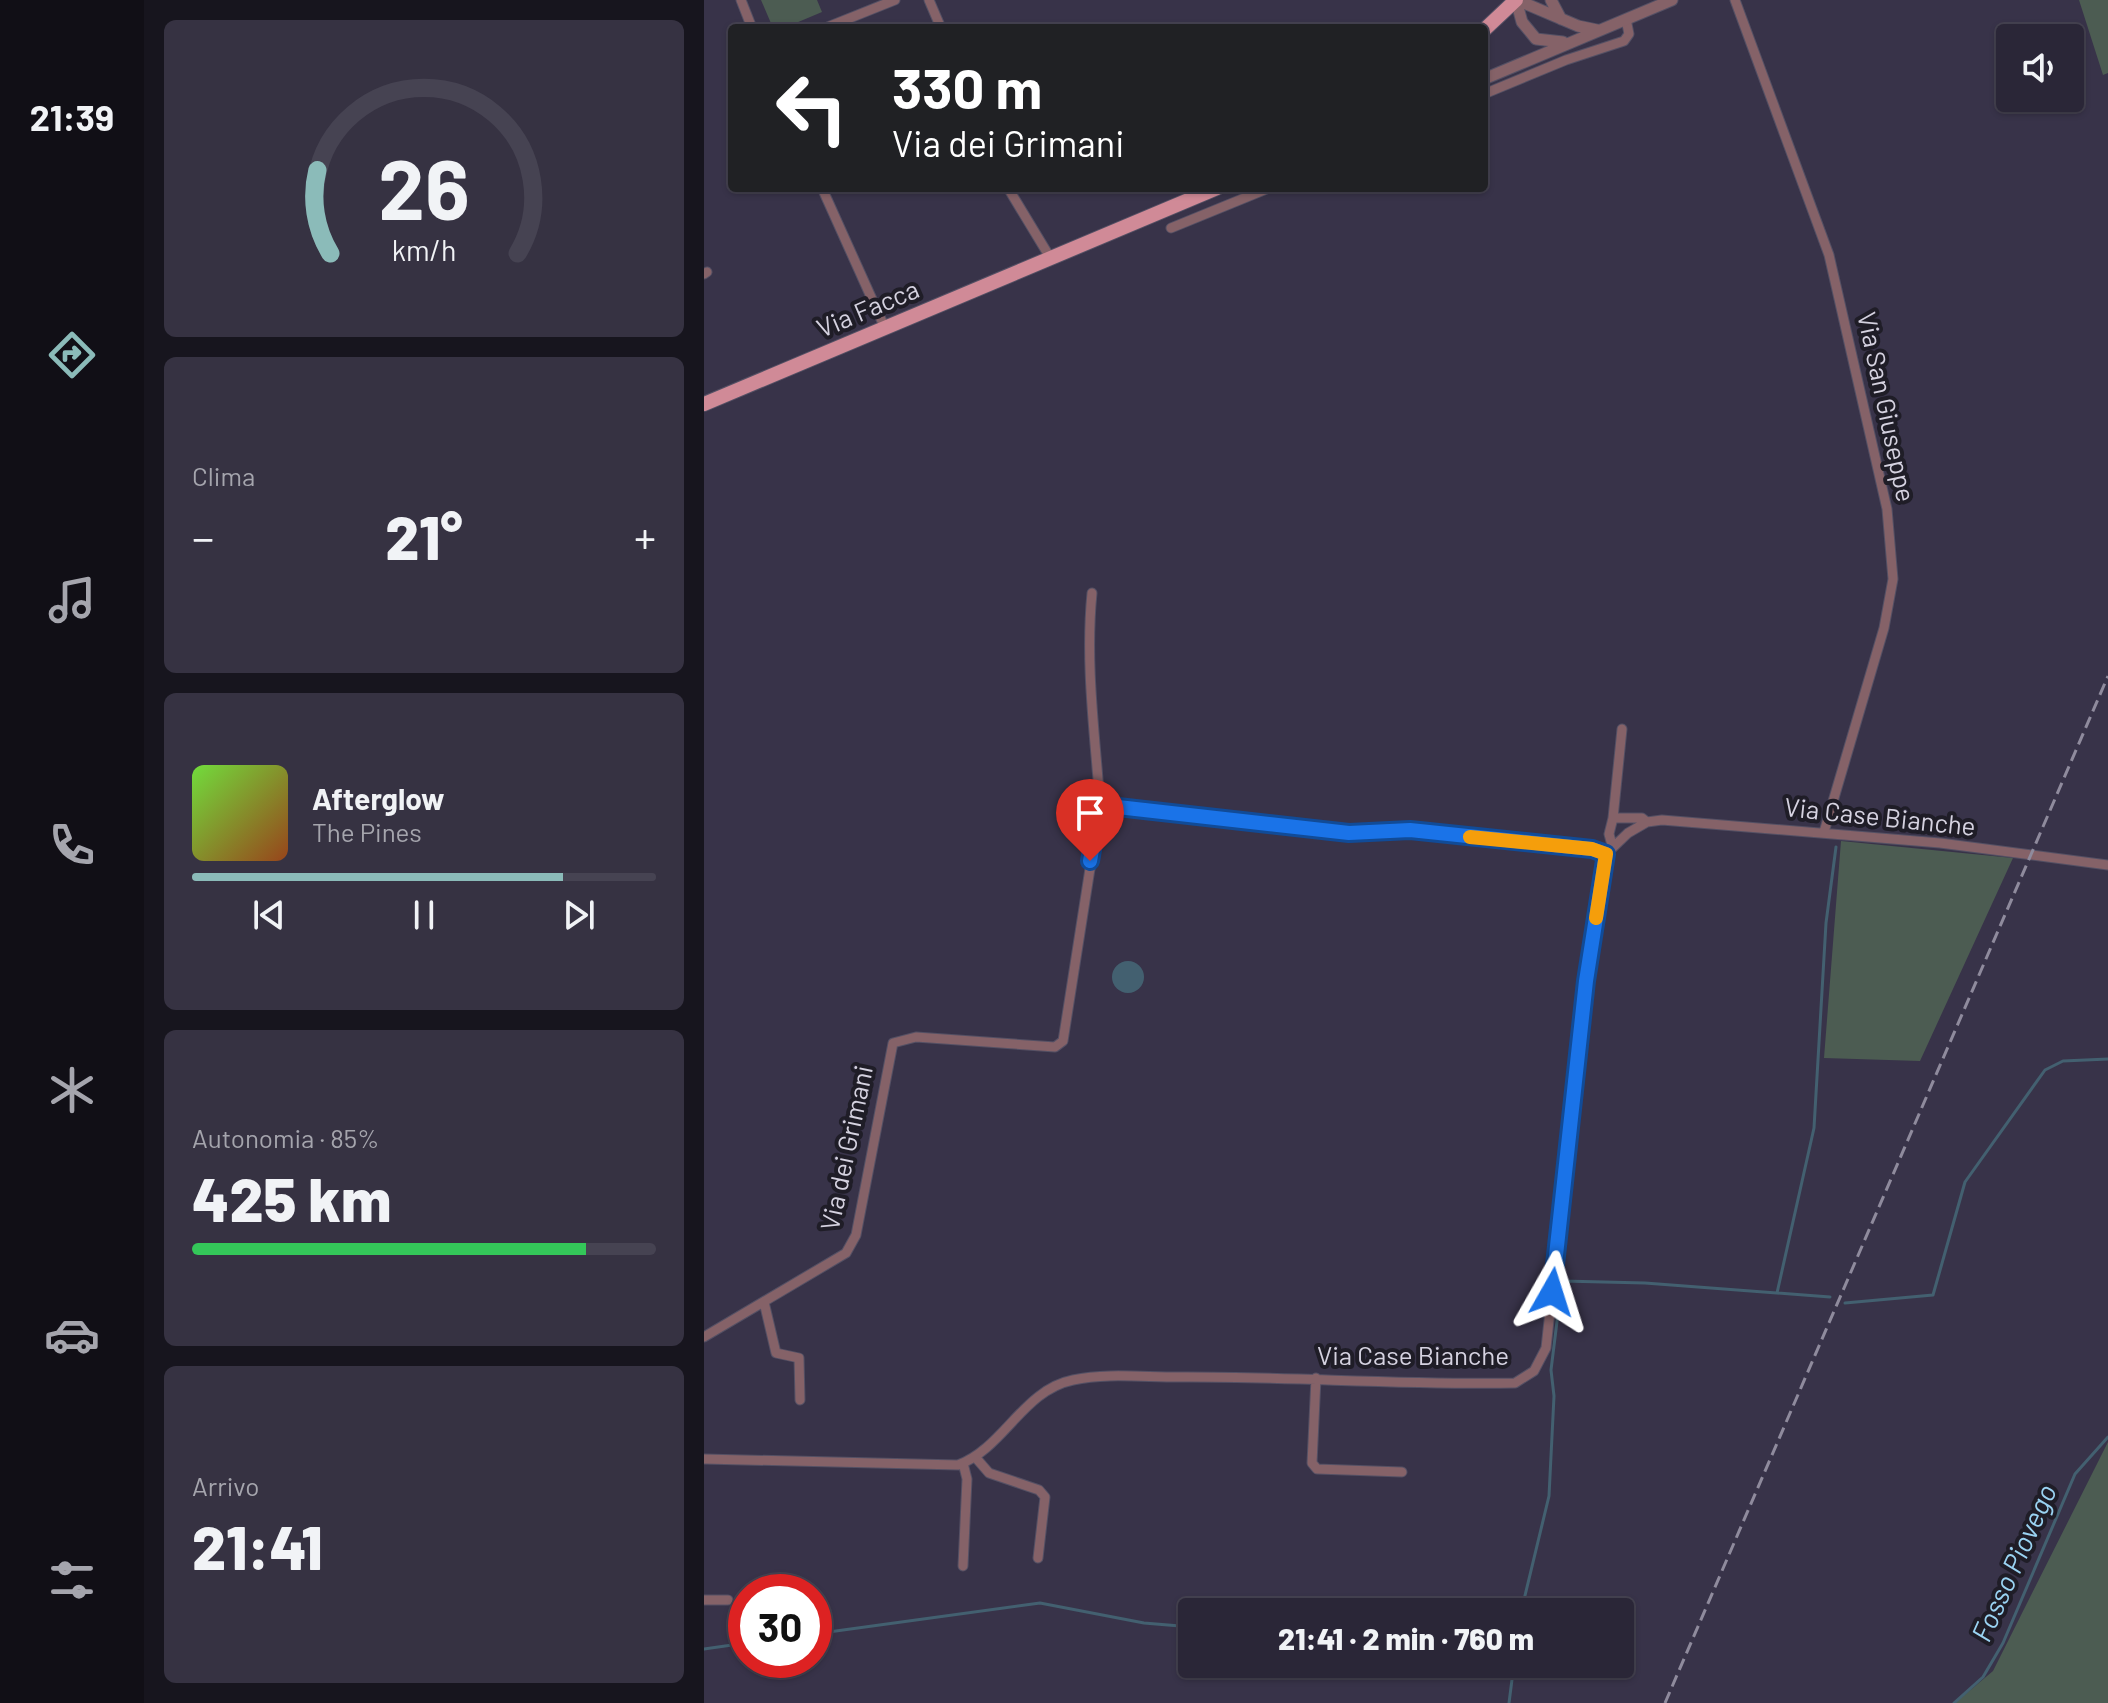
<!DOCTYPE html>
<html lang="it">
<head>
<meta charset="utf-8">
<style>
	:root { --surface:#2a2637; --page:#363242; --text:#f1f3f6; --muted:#a5a5ad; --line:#464352; --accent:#8bbbb9 }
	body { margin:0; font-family:Barlow,sans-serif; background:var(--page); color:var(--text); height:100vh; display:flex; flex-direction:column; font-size:30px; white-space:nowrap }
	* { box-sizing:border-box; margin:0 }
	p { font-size:26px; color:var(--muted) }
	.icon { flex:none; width:44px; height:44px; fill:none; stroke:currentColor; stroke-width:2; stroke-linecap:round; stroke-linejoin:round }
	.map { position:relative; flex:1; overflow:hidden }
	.panel { display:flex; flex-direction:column; gap:20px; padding:20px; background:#17151e; width:560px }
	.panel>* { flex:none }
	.banner { position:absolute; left:24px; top:24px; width:760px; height:168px; border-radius:8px; box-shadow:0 2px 6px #0004,0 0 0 2px var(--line); background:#202124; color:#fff; overflow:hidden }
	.controls { position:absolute; left:1292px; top:24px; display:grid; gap:16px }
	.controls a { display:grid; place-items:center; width:88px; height:88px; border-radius:8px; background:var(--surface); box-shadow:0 2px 6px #0004,0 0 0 2px var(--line); font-size:40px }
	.speed { position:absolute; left:24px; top:1574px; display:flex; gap:16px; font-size:40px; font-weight:700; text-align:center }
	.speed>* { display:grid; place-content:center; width:104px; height:104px; border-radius:50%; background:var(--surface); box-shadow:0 2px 6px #0004,0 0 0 2px var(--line); line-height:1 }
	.speed .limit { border:12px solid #d22; background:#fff; color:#111 }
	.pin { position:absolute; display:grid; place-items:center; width:68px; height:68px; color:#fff; margin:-82px -34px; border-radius:50% 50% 50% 0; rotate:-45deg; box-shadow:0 0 8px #0007 }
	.pin .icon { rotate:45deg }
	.me { position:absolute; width:88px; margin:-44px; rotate:6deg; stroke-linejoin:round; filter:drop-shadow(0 0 6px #0008) }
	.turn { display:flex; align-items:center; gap:28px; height:168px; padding:0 32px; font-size:36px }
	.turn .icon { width:104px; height:104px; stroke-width:2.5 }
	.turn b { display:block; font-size:56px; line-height:68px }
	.big { font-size:60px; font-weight:800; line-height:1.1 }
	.panel .widget { flex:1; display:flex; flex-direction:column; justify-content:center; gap:12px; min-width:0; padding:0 28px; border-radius:12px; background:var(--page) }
	.panel .dial { align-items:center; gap:0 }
	.dial svg { height:208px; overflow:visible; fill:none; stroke:var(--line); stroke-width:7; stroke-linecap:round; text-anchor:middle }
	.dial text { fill:var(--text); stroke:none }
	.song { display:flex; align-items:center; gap:24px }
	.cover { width:96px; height:96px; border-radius:12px; background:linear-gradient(135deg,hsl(100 70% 55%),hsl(20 70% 35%)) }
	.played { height:8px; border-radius:4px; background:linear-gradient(90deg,var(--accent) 80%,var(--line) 80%) }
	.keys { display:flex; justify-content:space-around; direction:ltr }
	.heat { display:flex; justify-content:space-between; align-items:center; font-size:44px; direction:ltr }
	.charge { height:12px; border-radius:6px; background:linear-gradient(90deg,#34c759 85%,var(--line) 0) }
	.trip { position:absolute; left:474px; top:1598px; width:456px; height:80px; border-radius:8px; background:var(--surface); box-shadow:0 2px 6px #0004,0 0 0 2px var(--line); font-weight:800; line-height:80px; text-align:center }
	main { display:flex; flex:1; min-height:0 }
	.menu { display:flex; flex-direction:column; width:144px; justify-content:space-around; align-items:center; background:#110f16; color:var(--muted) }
	.menu .icon { width:56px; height:56px }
	.menu .on { color:var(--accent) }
	.menu b { font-size:36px; color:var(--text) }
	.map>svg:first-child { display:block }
	.green { fill:#4c5c52 }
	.water { fill:#436070 }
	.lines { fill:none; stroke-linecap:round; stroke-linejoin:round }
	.stream { stroke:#436070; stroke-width:3 }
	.minor-casing { stroke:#545064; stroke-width:11 }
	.tertiary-casing { stroke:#545064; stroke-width:13 }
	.primary-casing { stroke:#545064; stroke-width:16 }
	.minor { stroke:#856268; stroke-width:9 }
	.tertiary { stroke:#856268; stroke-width:11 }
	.primary { stroke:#d08a97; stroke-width:14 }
	.rail { stroke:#8f8b9d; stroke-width:3; stroke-dasharray:12 6; stroke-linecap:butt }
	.route-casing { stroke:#114b97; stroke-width:20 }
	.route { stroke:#1a73e8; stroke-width:14 }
	.slow { stroke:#f59e0b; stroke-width:14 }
	.labels { text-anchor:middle; stroke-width:8; stroke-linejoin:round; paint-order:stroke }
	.street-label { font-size:26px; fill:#d5d2e0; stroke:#1f1d27 }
	.water-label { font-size:28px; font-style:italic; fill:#9ad3f2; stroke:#1f1d27 }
</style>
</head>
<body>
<main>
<nav class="menu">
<b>21:39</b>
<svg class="icon on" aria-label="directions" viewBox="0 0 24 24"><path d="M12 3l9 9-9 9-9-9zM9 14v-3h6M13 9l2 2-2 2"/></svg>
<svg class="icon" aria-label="music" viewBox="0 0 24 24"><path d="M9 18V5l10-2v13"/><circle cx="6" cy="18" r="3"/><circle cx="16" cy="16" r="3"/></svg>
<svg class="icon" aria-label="phone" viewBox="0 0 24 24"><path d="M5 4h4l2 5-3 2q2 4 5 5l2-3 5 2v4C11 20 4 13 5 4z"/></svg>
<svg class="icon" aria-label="climate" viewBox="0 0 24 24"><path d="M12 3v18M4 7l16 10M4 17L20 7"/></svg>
<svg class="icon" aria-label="car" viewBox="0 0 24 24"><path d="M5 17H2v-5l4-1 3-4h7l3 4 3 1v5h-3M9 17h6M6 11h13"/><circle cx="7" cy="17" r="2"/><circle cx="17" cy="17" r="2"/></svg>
<svg class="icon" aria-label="filters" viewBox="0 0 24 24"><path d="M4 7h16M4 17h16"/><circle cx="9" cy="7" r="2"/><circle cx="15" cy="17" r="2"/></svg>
</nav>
<section class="panel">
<div class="widget dial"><svg viewBox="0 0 100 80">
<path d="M14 69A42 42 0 1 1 86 69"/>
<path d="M14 69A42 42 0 0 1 9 37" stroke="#8bbbb9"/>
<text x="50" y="56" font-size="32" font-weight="700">26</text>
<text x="50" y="72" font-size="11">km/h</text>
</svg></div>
<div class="widget"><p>Clima</p>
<div class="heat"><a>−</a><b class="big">21°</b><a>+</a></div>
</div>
<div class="widget">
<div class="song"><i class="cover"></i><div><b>Afterglow</b><p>The Pines</p></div></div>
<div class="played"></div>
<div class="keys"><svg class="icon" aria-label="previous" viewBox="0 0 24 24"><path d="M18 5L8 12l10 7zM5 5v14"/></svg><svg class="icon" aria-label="pause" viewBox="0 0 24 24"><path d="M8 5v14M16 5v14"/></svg><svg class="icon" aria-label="next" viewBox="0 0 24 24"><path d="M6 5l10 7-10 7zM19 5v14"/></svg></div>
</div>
<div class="widget"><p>Autonomia · 85%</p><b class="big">425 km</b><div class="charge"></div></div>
<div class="widget"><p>Arrivo</p><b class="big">21:41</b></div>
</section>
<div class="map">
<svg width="1404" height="1703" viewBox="0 0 1404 1703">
	<rect width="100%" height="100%" fill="#383349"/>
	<path class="green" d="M57,0H113L118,12L80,28H69Z
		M1375,0H1404V73L1399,75Z
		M1137,841L1309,858L1216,1061L1120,1058Z
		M1404,1442V1703H1251L1289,1671Z"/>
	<path class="water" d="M408 977a16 16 0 1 1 32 0a16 16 0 1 1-32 0Z"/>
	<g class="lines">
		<path class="stream" d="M1073,1293L1110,1128L1122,923L1132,847
			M1141,1303L1229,1295L1261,1182L1341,1070L1359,1061L1404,1059
			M817,1612L845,1496L850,1396L847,1370L858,1281L941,1283L1126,1297
			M110,1634L336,1603L440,1623L488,1627
			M0,1649L42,1643
			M805,1703L810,1664
			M1250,1703L1279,1677L1299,1643L1371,1474L1404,1437"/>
		<g class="minor-casing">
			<path id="minor" d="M37,0L48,28
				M225,0L237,28
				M1031,0L1125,255L1183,509L1189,579L1180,628L1120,832
				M121,28L191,0
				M780,94L862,60L920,41L925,34L922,19
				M118,188L181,328
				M304,188L347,259
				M467,228L565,188
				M0,274L3,272
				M388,593C381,664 391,734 396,805
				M909,818L918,729
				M908,845L905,834L909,818H938L943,822
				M60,1302L72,1353L95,1358L96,1400
				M0,1337L142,1253L152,1235L189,1043L212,1037L351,1047L359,1041L396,805L645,833L706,830L888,849L902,854
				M612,1378L608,1463L613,1469L698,1472
				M272,1458L285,1473L335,1490L341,1497L334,1558
				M0,1459L254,1465C300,1448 319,1390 369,1380C405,1372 446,1378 484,1377C593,1377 702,1385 811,1383L830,1371L842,1348L882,981L902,854L924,833L943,822L958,820L1236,843L1404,865
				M259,1463L263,1479L259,1566
				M0,1600H24"/>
		</g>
		<g class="tertiary-casing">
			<path id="tertiary" d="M812,0L818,22L832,39L859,42
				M813,0L874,26L893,30
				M847,0L857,19
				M780,79L968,0"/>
		</g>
		<g class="primary-casing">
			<path id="primary" d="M780,30L812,0
				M0,404L513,188"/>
		</g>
		<use href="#minor" class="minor"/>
		<use href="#tertiary" class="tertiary"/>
		<use href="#primary" class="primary"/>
		<path class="rail" d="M961,1703L1404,676"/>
	</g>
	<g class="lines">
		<g class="route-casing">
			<path id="route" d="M386,861L396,805L645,833L706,830L888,849L902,854L882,981L848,1292"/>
		</g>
		<use href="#route" class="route"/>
		<path class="slow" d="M766,837L888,849L902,854L892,918"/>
	</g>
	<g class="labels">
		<g class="street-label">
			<text transform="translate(164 309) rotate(-23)" y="9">Via Facca</text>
			<text transform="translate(1182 407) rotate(78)" y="9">Via San Giuseppe</text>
			<text transform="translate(1176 817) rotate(6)" y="9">Via Case Bianche</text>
			<text transform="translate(143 1148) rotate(-78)" y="9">Via dei Grimani</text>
			<text x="709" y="1365">Via Case Bianche</text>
		</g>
		<g class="water-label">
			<text transform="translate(1310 1563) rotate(-66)" y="10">Fosso Piovego</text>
		</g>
	</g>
</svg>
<div class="controls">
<a><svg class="icon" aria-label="sound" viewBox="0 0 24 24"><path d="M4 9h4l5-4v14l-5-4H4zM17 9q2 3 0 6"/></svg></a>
</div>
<div class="speed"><div class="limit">30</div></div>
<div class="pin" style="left:386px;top:861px;background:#d93025"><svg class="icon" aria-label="arrive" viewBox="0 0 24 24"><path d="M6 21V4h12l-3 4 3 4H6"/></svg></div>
<svg class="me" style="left:848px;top:1292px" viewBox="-20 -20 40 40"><path d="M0-17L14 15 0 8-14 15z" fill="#1a73e8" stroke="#fff" stroke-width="4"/></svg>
<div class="trip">21:41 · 2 min · 760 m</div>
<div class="banner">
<div class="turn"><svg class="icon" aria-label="left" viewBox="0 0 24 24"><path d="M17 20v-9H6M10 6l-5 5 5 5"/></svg><div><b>330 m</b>Via dei Grimani</div></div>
</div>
</div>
</main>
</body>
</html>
